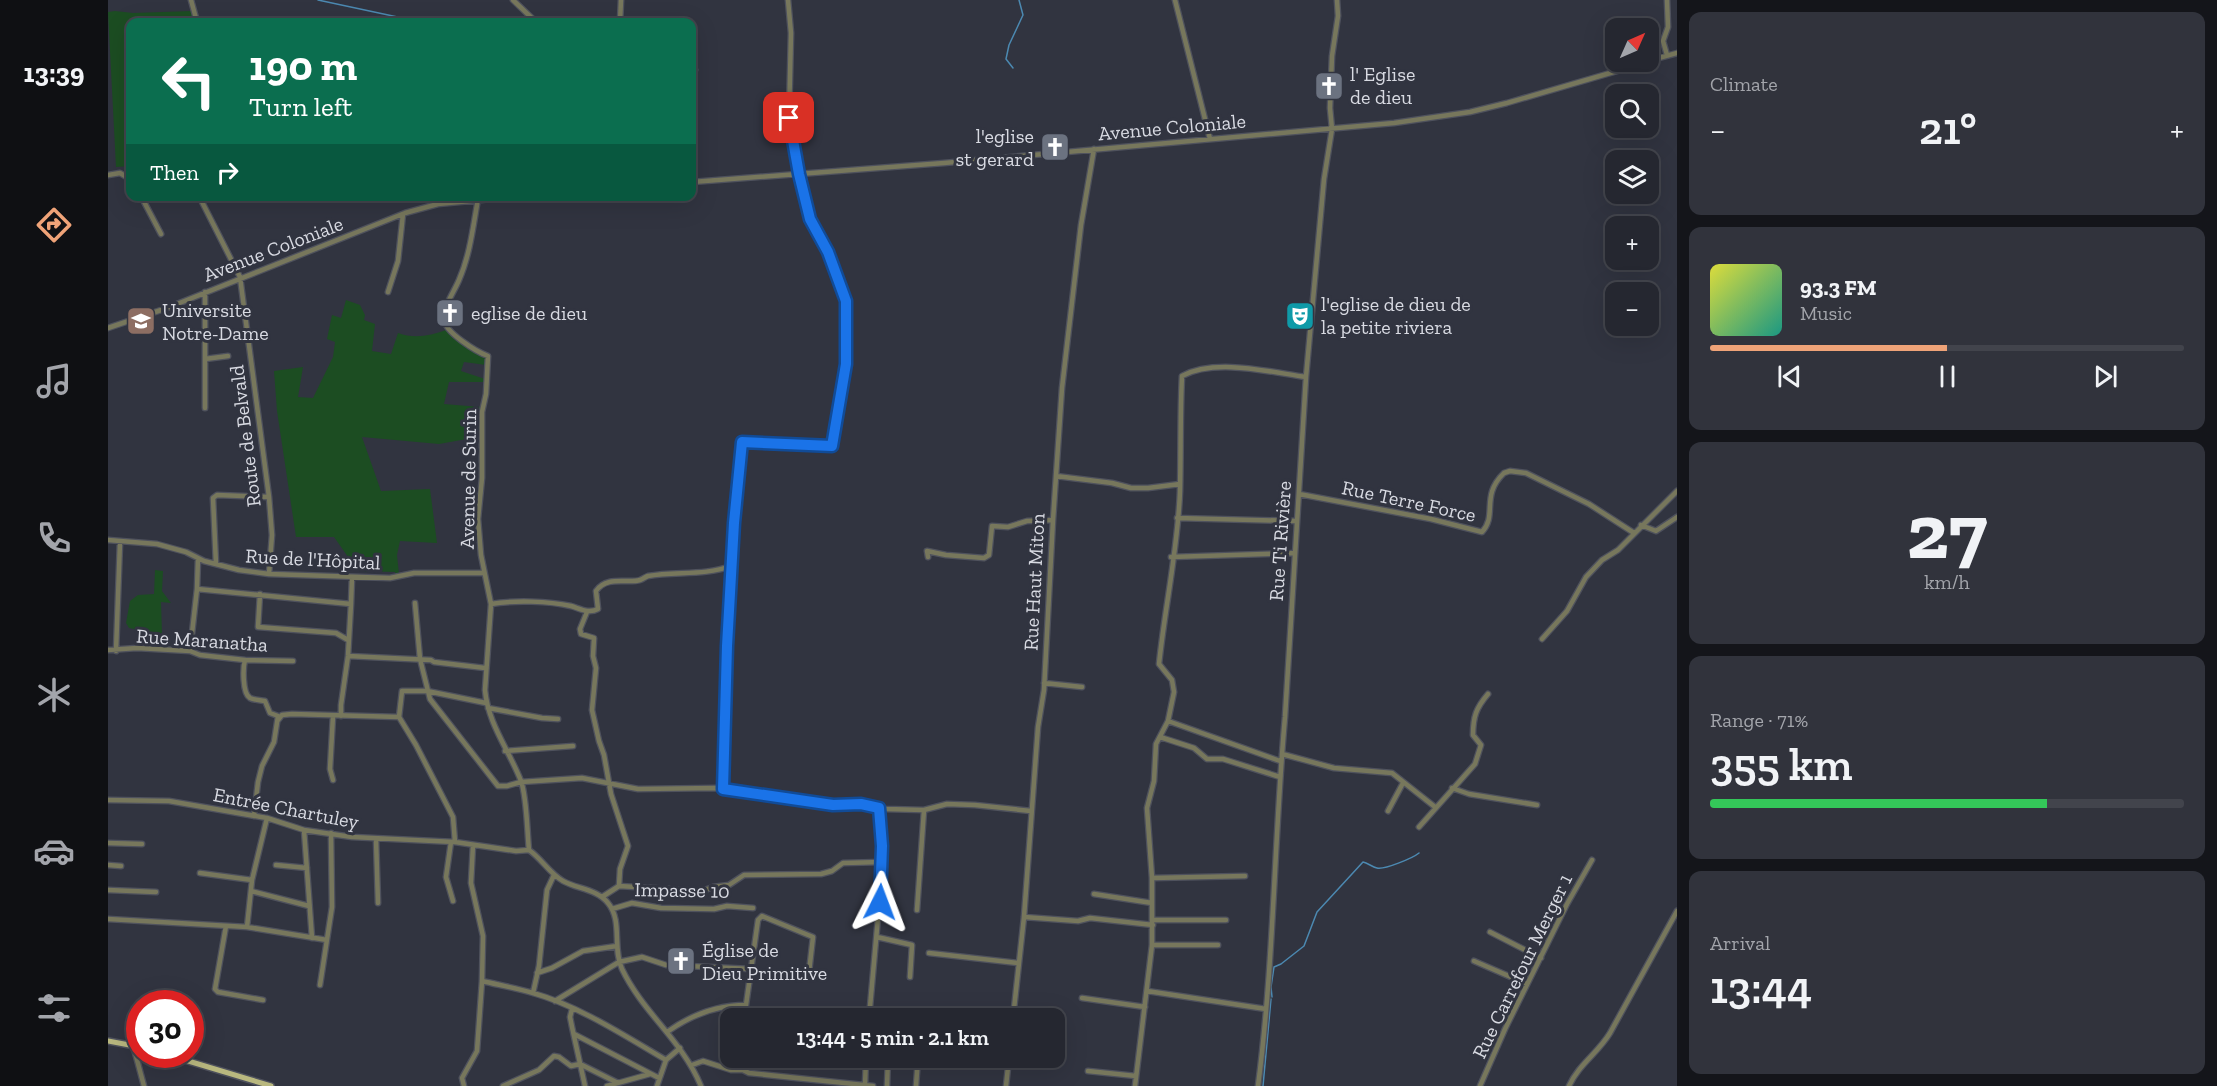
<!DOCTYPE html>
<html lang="en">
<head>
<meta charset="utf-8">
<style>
	:root { --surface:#252730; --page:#31333c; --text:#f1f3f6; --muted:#a3a5ab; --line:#42444c; --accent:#efa378 }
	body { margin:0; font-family:"Zilla Slab",serif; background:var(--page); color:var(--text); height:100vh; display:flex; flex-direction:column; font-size:22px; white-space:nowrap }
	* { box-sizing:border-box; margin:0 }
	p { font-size:20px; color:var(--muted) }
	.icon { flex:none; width:33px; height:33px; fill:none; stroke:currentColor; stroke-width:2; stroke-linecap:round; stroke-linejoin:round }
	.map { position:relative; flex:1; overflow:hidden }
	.sheet { display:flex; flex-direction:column; gap:12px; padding:12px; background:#14151a; width:540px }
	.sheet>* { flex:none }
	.hud { position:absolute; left:18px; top:18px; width:570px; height:183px; border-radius:12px; box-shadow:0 6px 24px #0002,0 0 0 2px var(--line); background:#0b6e4f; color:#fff; overflow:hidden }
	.needle { width:39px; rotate:45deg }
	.tools { position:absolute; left:1497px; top:18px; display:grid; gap:12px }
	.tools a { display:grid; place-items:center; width:54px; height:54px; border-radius:12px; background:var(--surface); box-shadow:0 6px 24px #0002,0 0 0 2px var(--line); font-size:30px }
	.speed { position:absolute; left:18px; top:990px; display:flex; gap:12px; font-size:30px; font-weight:700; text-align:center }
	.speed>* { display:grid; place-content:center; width:78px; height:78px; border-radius:50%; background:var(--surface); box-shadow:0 6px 24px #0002,0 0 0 2px var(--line); line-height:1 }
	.speed .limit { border:9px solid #d22; background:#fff; color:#111 }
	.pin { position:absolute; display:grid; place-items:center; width:51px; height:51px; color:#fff; margin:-26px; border-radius:12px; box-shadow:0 3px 9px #0006 }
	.me { position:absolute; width:66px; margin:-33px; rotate:3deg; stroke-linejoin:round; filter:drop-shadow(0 0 4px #0008) }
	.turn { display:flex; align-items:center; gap:21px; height:126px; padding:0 24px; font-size:27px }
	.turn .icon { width:78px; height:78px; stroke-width:2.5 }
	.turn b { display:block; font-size:42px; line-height:51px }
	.then { display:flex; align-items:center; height:57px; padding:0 24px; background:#0003; gap:12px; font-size:22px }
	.big { font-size:45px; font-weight:600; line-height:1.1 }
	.sheet .widget { flex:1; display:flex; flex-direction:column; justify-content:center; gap:9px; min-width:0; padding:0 21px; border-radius:12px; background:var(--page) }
	.sheet .dial { align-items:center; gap:0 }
	.dial b { font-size:78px; line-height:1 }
	.song { display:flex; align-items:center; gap:18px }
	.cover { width:72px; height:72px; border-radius:9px; background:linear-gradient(135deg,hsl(60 70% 55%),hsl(170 70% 35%)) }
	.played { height:6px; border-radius:3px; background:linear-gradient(90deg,var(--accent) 50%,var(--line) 50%) }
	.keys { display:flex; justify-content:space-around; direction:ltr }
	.heat { display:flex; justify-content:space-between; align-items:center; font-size:33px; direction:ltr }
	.charge { height:9px; border-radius:4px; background:linear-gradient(90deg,#34c759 71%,var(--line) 0) }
	.trip { position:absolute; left:612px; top:1008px; width:345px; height:60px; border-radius:12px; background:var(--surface); box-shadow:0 6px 24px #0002,0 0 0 2px var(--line); font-weight:600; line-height:60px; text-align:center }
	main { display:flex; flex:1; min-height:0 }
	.menu { display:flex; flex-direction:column; width:108px; justify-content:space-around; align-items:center; background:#0f1013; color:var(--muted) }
	.menu .icon { width:42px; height:42px }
	.menu .selected { color:var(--accent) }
	.menu b { font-size:27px; color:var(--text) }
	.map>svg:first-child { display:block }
	.green { fill:#1c4d22 }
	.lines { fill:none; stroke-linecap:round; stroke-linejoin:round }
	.stream { stroke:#4c89b1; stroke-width:1.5 }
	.minor-casing { stroke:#4f525d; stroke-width:7 }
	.major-casing { stroke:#4f525d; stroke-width:8 }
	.minor { stroke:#77775c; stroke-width:4.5 }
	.major { stroke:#b9b87f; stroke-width:5 }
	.route-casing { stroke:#114b97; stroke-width:15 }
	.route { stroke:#1a73e8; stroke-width:10 }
	.labels { text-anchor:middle; stroke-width:6; stroke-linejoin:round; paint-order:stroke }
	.poi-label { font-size:20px; fill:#d8dae2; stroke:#313440; text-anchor:start }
	.street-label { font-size:20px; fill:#d8dae2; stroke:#313440 }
</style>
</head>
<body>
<main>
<nav class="menu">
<b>13:39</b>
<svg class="icon selected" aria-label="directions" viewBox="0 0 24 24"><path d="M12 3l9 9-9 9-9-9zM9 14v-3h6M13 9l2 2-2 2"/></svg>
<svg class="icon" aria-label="music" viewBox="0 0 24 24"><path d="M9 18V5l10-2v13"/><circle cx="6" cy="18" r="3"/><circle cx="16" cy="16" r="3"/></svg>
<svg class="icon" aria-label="phone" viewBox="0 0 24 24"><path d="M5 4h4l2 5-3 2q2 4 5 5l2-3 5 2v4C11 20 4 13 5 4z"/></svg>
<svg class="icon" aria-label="climate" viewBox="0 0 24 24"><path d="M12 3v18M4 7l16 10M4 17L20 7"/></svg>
<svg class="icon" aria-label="car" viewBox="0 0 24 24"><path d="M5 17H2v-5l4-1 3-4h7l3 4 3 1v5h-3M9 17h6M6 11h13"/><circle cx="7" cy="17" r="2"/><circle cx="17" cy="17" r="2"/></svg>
<svg class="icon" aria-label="filters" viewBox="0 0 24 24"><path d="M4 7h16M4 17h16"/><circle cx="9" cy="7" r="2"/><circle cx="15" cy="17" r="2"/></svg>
</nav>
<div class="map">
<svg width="1569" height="1086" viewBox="0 0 1569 1086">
	<rect width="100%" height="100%" fill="#313440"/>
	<path class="green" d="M7,11L25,13L84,11L88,22H22V166L8,167L0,12Z
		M238,300L252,305L257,315L256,320L267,324L264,351L283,354L290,333C306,339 322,336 338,330L354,344L378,357V365L356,362L353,371L377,379L376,382H341L336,404L372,407L370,437L331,444L254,437L273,491L322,489L329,543L292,541L289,555L291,574L288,575L287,572L250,571L226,537H188L169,411L166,371L195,367L190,397L205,398L225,357L227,342L219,339L224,315L233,318Z
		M47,570L55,571L54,591L63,603L53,602L54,634L21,628L18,623L22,601L30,595L46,594Z"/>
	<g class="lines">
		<path class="stream" d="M210,0L313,22
			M905,68L898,59L901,45L915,15L911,0
			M1164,997L1163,987L1166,967L1173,964L1196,946L1209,912L1255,862C1260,863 1264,867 1269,868C1276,870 1305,858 1311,853
			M1155,1086L1163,999"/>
		<g class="minor-casing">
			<path id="minor" d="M83,0L89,22
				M405,0L428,22
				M1067,0L1102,139
				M1559,0L1560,27L1555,41L1559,55
				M512,22L513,0
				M1540,61L1569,53
				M584,79L587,70
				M0,175L12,173L22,179
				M584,182L836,163L1286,123L1362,112L1399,103L1540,62
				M33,196L53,234
				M91,196L132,277L161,497L164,535L161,574
				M370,199C365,227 362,255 351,280C346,292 336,305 336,319C336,332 369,352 380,356L378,394L374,412V478L370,519L373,555L383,604L377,690C380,724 401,750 413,781C419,798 419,831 421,850
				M97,292V408
				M280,292L290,261L295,214
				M0,328L59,308L297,213L330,204L414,196
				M97,359L120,356
				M948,476L1004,483L1023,488H1040L1072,484
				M1191,494L1323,519L1374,532C1390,515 1372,496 1396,473L1402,471L1418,473L1481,504L1526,533
				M1069,518L1188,521
				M1533,525L1548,531L1569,517
				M0,540L49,544L78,552L96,561L131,570L161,574L282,578L306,573H376
				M820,557L819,551L838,555L876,558L881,555L884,526L900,527L919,521L945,520
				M1063,557L1186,553
				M108,564L105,498L109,495L161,497
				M89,589L243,604L240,656L233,705V716
				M152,594L150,627L228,633L240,640
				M307,603L312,659L322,699L390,786H399L413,782L474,778L530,789L609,788L657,797L725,805H753L778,809L816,810L839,804L867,805L923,811
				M243,604L244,577
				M383,604C406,600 441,601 463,606C473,609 481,614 490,609L488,591C499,575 520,584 532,580C535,579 537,577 540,576C568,571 596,576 623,566
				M479,612L472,629L473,634L486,638L485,656L488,668L484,710L491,741L496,755L503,794L520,846L512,869L511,886
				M1434,639L1459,611L1478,577L1494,560L1510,550L1569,491
				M0,650L29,648L82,651L92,655L137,660L185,661
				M8,651L12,542
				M82,651L89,589L90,558
				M240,656L323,660L326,662L377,668
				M137,660C135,667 134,693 142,698C146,700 152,700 157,701L162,713L170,716L166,742L154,766L150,782L146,816
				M936,683L974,687
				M380,708L434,718L450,719
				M225,716L222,769L225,780
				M170,720L174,715L184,714L291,717
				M1060,721L1172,761
				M1052,737L1086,748L1099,759H1115L1172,777
				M397,751L465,746
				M1174,754L1226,768L1284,773L1327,807
				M1344,788L1361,794L1429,805
				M615,789L619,646L626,523L634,442L724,445L738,364V301L720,252L702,219L682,135L681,118L683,33L680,0
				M0,800L61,801L159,818L196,830L244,837L347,842L408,851L421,850
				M1280,811L1295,783
				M1311,827L1367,764L1373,745L1365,735C1365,717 1368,708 1380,694
				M196,830L204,938
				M268,839L270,903
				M343,842L338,877L345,901
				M347,842L345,817L308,745L291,717L294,691H319L378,703
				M0,843L34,844
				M421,850C434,859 441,873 455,881C469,889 489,889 500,903C515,921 504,948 514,969C535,1013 574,1040 593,1086
				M0,865L13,866
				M168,865L199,868
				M92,873L144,880
				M1044,878L1137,876
				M0,890L48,892
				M143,891L201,906
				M986,894L1044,903
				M494,897L511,886L594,891L605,887L621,885L636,875L713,874L724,871L735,863L774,862
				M504,909L524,903L553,908L606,909L619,906L645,908
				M809,910L816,810
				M916,917L970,921L982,918L1045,925
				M0,919L139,927L219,940
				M1045,920H1118
				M118,926L107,989L110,992L155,1000
				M139,927L144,880L159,818
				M1382,932L1433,958
				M769,937L804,945L802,977
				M1044,945H1110
				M821,953L910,963
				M1366,961L1419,984
				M429,973L444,968L475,951L509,946
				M374,981C391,985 408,988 425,993C471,1006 517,1036 558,1060
				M212,985L224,907L223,833
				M1039,991L1158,1009
				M425,993L431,966L439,890L446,875
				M974,998L1037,1007
				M447,1001L511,962L534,957L558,965L643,969
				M464,1009L462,1017L464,1027L477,1086
				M639,1018H676
				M761,1018L773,884L771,808
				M814,1018L818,1016L840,1018
				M905,1018L916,917L930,727L936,690L945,520L954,388L973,225L986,149
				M559,1032C583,1015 608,1005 638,1005L650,920L654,916L705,937L701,972
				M466,1034L551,1078
				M25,1045L36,1086
				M636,1058L635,1070L641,1073L765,1086
				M584,1065L595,1061L623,1070H635
				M980,1071L1028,1076
				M757,1085L758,1058
				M356,1086L354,1078L369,1051L374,981L375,936L363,883L365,845
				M395,1086L431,1070L446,1056L451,1057L463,1066L472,1064L510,1083
				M499,1086L542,1074
				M549,1086L558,1060L572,1048
				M779,1086L780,1058
				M808,1086L810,1058
				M898,1086L901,1058
				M1027,1086L1044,945V878L1039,808L1046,781L1048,744L1060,721L1066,692L1064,680L1051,664C1057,606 1070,549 1072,491C1073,453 1072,414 1074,376C1107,358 1162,372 1198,377
				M1150,1086C1166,964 1166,840 1177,717L1198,377L1216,179L1224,129L1222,108L1224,56L1230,16L1229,0
				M1372,1086L1397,1029L1459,904L1484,860
				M1461,1086C1471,1064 1490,1053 1502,1033L1569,911"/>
		</g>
		<g class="major-casing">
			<path id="major" d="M0,1041L32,1047
				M57,1054L163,1086"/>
		</g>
		<use href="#minor" class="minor"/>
		<use href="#major" class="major"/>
	</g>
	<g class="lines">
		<g class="route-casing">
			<path id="route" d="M681,118L691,174L702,219L720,252L738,301V364L724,446L634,442L626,523L619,646L615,789L725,805L753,804L771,808L774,846L772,902"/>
		</g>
		<use href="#route" class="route"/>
	</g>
	<defs>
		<g id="church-square" transform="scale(1.5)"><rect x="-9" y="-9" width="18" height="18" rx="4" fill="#6b7280" stroke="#313440"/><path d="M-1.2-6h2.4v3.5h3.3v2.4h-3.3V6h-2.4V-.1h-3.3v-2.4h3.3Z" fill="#fff"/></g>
		<g id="theatre-square" transform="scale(1.5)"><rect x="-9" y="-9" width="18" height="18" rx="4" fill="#0f9aa8" stroke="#313440"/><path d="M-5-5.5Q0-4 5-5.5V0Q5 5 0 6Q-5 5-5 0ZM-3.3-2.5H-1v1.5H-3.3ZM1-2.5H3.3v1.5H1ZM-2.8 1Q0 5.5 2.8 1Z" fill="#fff"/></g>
		<g id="university-square" transform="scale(1.5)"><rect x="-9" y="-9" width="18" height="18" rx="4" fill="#8d6e63" stroke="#313440"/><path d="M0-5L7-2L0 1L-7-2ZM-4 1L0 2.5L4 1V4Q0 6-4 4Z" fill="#fff"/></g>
	</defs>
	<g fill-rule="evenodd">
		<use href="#church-square" x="1221" y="86"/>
		<use href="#church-square" x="947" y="147"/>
		<use href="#church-square" x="342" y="313"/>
		<use href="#theatre-square" x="1192" y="316"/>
		<use href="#university-square" x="33" y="321"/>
		<use href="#church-square" x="573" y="961"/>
	</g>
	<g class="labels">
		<g class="poi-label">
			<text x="1242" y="81">l' Eglise<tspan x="1242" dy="23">de dieu</tspan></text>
			<text x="926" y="143" text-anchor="end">l'eglise<tspan x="926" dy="23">st gerard</tspan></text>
			<text x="1213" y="311">l'eglise de dieu de<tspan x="1213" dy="23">la petite riviera</tspan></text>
			<text x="54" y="317">Universite<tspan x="54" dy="23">Notre-Dame</tspan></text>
			<text x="363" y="320">eglise de dieu</text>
			<text x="594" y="957">Église de<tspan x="594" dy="23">Dieu Primitive</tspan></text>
		</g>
		<g class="street-label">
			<text transform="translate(1064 127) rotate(-5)" y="7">Avenue Coloniale</text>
			<text transform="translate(165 249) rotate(-21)" y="7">Avenue Coloniale</text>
			<text transform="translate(137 436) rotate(-97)" y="7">Route de Belvald</text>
			<text transform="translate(360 479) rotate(-89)" y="7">Avenue de Surin</text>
			<text transform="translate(1301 501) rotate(12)" y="7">Rue Terre Force</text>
			<text transform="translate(1172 541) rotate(-86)" y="7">Rue Ti Rivière</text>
			<text transform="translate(205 559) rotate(3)" y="7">Rue de l'Hôpital</text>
			<text transform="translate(926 582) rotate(-87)" y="7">Rue Haut Miton</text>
			<text transform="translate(94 640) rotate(4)" y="7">Rue Maranatha</text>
			<text transform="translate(178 808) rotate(11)" y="7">Entrée Chartuley</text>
			<text transform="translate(574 890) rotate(1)" y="7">Impasse 10</text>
			<text transform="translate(1414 966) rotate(-64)" y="7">Rue Carrefour Merger 1</text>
		</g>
	</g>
</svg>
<div class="tools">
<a><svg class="needle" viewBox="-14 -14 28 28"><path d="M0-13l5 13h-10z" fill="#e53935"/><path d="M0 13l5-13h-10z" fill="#a3a5ab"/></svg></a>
<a><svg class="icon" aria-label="search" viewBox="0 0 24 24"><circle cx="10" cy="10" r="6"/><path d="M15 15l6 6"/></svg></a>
<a><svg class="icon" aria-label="layers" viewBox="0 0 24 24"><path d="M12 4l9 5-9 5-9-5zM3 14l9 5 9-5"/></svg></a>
<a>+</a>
<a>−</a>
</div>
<div class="speed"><div class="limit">30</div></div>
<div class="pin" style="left:681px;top:118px;background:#d93025"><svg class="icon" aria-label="arrive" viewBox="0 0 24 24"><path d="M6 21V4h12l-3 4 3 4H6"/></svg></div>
<svg class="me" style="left:772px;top:902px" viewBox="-20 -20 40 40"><path d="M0-17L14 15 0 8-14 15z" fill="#1a73e8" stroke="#fff" stroke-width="4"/></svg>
<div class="trip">13:44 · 5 min · 2.1 km</div>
<div class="hud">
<div class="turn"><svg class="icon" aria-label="left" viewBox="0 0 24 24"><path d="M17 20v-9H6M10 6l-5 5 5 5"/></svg><div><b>190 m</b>Turn left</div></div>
<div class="then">Then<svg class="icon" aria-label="right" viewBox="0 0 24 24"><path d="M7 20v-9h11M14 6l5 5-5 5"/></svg></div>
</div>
</div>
<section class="sheet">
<div class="widget"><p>Climate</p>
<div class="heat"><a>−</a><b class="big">21°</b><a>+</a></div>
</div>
<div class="widget">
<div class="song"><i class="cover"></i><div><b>93.3 FM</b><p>Music</p></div></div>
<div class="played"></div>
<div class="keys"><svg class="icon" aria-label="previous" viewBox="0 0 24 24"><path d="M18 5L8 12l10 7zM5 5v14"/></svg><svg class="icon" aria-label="pause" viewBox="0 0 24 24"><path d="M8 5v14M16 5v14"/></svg><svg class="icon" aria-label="next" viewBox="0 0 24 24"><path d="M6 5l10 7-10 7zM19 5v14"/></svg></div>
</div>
<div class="widget dial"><b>27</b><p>km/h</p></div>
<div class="widget"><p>Range · 71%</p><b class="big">355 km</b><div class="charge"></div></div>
<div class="widget"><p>Arrival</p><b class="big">13:44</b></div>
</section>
</main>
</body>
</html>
